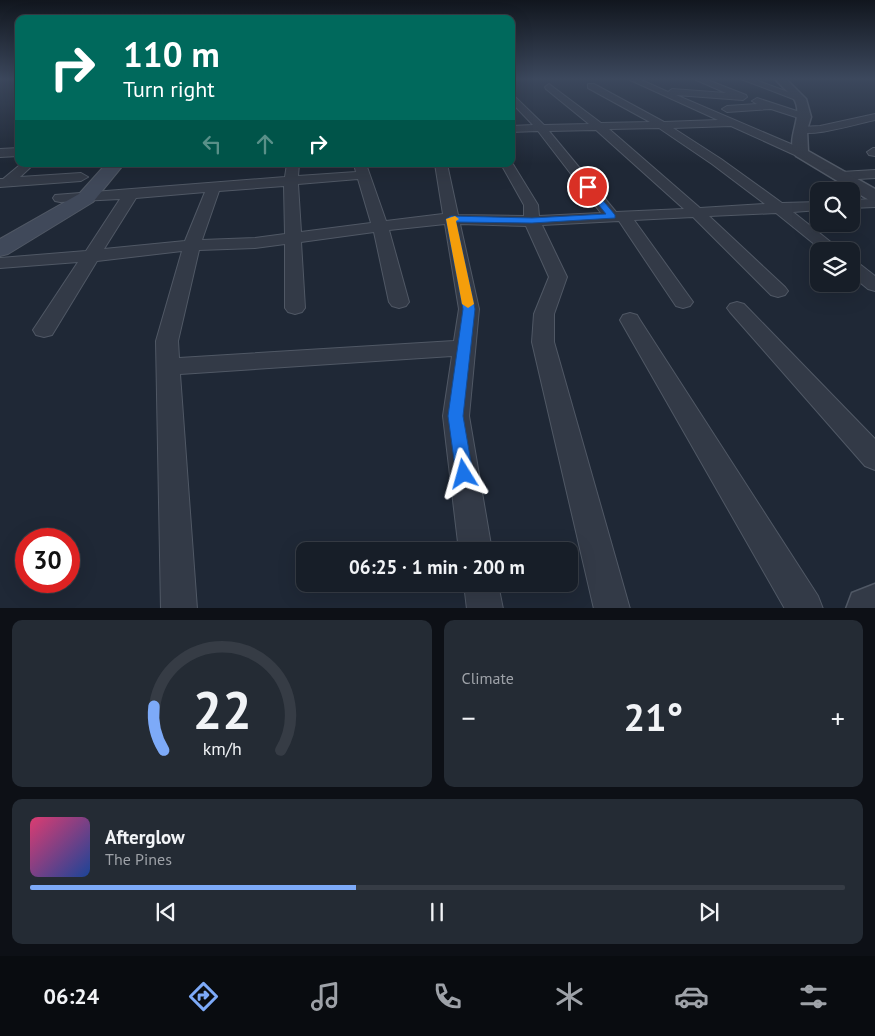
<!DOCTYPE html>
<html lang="en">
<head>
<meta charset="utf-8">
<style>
	:root { --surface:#171e28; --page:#242b34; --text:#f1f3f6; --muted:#9ea2a8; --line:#363c45; --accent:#7daaf8 }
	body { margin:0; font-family:"PT Sans",sans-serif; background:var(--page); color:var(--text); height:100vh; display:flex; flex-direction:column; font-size:19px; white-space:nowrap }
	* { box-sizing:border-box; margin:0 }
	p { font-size:16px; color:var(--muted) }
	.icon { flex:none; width:28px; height:28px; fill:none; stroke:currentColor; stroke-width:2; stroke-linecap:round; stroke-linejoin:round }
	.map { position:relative; height:608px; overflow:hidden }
	.drawer { display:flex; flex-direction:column; gap:12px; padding:12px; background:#0d1016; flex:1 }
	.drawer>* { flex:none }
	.top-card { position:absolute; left:15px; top:15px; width:500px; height:152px; border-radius:10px; box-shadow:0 5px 20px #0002,0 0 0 1px var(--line); background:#00695c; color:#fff; overflow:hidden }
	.controls { position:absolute; left:810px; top:182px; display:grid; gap:10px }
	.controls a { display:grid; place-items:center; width:50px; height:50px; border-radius:10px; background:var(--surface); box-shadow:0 5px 20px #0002,0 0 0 1px var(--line); font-size:25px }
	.speed { position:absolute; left:15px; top:528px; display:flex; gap:10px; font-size:25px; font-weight:700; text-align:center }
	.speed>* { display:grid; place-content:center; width:65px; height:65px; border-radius:50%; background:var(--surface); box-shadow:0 5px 20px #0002,0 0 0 1px var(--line); line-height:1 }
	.speed .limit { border:8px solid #d22; background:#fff; color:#111 }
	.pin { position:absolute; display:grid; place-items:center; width:42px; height:42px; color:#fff; margin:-21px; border:2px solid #fff; border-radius:50%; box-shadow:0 1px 5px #0007 }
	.me { position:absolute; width:55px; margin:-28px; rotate:352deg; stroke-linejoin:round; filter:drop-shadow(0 0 4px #0008) }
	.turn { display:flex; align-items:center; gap:18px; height:105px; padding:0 25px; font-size:22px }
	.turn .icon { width:65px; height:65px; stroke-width:2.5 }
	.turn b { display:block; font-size:35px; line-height:42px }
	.lanes { display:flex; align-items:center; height:48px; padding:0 25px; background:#0003; justify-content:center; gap:25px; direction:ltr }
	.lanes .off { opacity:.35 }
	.big { font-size:38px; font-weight:700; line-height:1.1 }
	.drawer .tile { flex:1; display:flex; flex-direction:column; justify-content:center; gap:8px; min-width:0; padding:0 18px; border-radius:10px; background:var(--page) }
	.drawer .dial { align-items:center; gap:0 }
	.dial svg { height:130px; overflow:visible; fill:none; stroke:var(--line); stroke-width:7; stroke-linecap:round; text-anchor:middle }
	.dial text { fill:var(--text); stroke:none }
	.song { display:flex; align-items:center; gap:15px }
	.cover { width:60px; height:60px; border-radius:8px; background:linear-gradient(135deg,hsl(340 70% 55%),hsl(220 70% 35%)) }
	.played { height:5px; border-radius:2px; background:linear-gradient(90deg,var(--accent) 40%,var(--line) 40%) }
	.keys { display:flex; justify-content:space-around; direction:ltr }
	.heat { display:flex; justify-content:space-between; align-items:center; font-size:28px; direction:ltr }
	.drawer .tiles { flex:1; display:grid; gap:12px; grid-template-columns:1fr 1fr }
	.tile:last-child { grid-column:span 2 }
	.trip { position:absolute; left:296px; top:542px; width:282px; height:50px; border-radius:10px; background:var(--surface); box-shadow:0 5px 20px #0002,0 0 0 1px var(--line); font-weight:700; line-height:50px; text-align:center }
	.tabs { display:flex; height:80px; justify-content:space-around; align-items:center; background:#090c10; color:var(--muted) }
	.tabs .icon { width:35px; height:35px }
	.tabs .selected { color:var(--accent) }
	.tabs b { font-size:22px; color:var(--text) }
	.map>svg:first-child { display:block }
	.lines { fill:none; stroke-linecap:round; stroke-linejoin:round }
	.minor-casing { stroke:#505865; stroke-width:2 }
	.tertiary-casing { stroke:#505865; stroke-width:3 }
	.secondary-casing { stroke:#505865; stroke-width:2 }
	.minor { fill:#333a47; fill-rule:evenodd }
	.tertiary { fill:#333a47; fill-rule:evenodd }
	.secondary { fill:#40495a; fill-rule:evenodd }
	.route { fill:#1a73e8; stroke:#114b97 }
	.slow { fill:#f59e0b }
</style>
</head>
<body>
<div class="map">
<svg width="875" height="609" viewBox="0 0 875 609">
	<rect width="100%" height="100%" fill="#1f2836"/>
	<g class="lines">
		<g class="minor-casing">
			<path id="minor" d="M628,79H639L668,92L672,89L726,93L694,79H705L746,95L747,97L743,100L676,95L805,150L807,153L805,156H797L731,126L673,128L721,159L782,203L819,202V210L793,212L842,251H823L776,213L709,216L785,287L788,291L785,295L778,297L771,295L693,217L634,220L693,302L690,306L683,308L676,306L619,221L542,225L567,277L554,314V342L630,609H594L532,342L534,314L549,277L526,226L460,224L479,309L469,416L492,551H459L443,416L452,356L180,374L197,609H161L156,341L182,251L97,261L52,335L44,337L36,335L33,330L78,262L0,268V258L86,251L120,199L60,202L55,201L53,198L55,195L285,177L287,164H299L298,176L356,172L354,164H366L386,221L443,214L435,164H447L458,215L524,216V205L501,164H511V161L538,205L539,216L601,213L538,131L511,132V126L533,125L511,102V93L544,125L589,124L546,89L545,87L549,84L601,123L650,122L588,88V84H594L664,122L718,120ZM659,128L712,164L765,204L700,208L609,129ZM596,130L684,209L616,212L549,131ZM358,179L371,223L301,232L298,184ZM284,186L285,234L255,238L202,240L219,191ZM205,192L185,241L104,249L136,198ZM445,224L459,309L454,341L179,358L178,341L199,250L255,248L285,244V308L288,312L295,314L302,312L305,308L301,242L374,232L389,302L392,306L399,308L406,306L409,302L389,230Z
				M741,79H753L804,98L799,101L796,100Z
				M757,98L809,115L810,117L805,120L771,109L727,112L722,109L727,106L757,104L752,101Z
				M875,114V120C860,123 805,140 795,130L800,127L820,126Z
				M19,148V156L0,157V149Z
				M873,148H875V156L869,155L867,152Z
				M21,164H34L20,177L81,173L88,177L81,181L0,187V179H3Z
				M875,170V178L841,180L834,176L841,172Z
				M875,199V207L851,208V200Z
				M851,261L857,262L875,276V291L868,289L851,275Z
				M737,302L744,304L875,439V470L865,466L730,312L727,308L730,304Z
				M630,313L637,315L640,320L818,596L823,609H785L620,320L623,315Z
				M464,584H498L503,609H467Z"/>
		</g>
		<g class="tertiary-casing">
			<path id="tertiary" d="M775,79H786L806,99L811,117L807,130L808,151L875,189V201L869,200L796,156C784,139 805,117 794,99C789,92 781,86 775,79Z
				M875,584V609H846L852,593Z"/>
		</g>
		<g class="secondary-casing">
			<path id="secondary" d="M106,164H124L93,202L8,254L0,256V239L79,194Z"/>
		</g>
		<use href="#minor" class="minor"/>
		<use href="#tertiary" class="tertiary"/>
		<use href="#secondary" class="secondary"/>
	</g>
	<linearGradient id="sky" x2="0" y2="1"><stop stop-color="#11161e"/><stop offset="0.48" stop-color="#3c485d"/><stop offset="1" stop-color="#3c485d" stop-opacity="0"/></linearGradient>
	<rect width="875" height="164" fill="url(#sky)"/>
	<path class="route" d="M586,186H591L615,215V218L532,223L456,222L475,309L463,416L473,474L470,479L464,481L459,479L456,474L448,416L463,309L446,219L451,216L532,218L606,214L586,189Z"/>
	<path class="slow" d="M455,216L459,219L456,221L474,304L468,308L462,304L446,219Z"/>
</svg>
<div class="controls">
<a><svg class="icon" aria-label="search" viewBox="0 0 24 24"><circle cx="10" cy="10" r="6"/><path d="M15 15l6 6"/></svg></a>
<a><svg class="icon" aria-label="layers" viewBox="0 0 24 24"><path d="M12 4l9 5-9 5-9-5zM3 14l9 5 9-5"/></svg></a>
</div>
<div class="speed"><div class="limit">30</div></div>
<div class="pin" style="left:588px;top:187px;background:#d93025"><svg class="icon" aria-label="arrive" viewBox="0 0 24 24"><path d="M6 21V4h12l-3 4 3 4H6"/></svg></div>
<svg class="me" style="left:464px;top:474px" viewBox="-20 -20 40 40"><path d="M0-17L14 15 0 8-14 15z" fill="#1a73e8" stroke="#fff" stroke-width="4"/></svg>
<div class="trip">06:25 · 1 min · 200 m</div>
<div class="top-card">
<div class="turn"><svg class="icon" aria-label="right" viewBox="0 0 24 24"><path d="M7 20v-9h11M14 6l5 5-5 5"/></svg><div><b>110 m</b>Turn right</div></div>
<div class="lanes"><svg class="icon off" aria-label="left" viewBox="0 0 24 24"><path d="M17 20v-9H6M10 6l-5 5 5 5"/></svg><svg class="icon off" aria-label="ahead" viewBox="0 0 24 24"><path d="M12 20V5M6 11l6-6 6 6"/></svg><svg class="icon" aria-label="right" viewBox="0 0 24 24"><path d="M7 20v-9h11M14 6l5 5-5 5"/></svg></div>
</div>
</div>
<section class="drawer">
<div class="tiles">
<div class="tile dial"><svg viewBox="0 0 100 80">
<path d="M14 69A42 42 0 1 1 86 69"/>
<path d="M14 69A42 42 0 0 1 8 42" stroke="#7daaf8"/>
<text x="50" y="56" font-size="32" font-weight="700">22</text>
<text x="50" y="72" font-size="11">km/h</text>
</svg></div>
<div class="tile"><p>Climate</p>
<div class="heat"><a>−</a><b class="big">21°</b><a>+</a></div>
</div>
<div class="tile">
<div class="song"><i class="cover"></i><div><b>Afterglow</b><p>The Pines</p></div></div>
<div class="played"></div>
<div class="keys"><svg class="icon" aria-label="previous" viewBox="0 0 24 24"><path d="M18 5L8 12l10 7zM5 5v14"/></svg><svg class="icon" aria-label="pause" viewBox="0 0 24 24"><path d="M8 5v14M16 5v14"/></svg><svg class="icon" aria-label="next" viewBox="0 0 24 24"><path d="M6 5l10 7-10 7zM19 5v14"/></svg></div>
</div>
</div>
</section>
<nav class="tabs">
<b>06:24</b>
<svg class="icon selected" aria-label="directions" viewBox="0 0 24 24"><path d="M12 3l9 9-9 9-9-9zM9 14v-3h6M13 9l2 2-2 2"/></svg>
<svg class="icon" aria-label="music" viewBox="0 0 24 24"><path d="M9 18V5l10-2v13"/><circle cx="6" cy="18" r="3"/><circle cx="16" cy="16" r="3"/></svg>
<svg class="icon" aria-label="phone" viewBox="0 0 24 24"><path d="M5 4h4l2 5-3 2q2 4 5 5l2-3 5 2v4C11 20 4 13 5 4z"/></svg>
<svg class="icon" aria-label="climate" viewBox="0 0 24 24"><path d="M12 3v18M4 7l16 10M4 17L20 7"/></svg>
<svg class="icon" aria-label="car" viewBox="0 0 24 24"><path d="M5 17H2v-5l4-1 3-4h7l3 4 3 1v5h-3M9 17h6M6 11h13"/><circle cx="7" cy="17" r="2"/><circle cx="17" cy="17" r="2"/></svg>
<svg class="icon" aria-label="filters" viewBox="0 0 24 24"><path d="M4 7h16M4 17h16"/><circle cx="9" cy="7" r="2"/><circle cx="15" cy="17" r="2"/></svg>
</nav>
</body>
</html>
